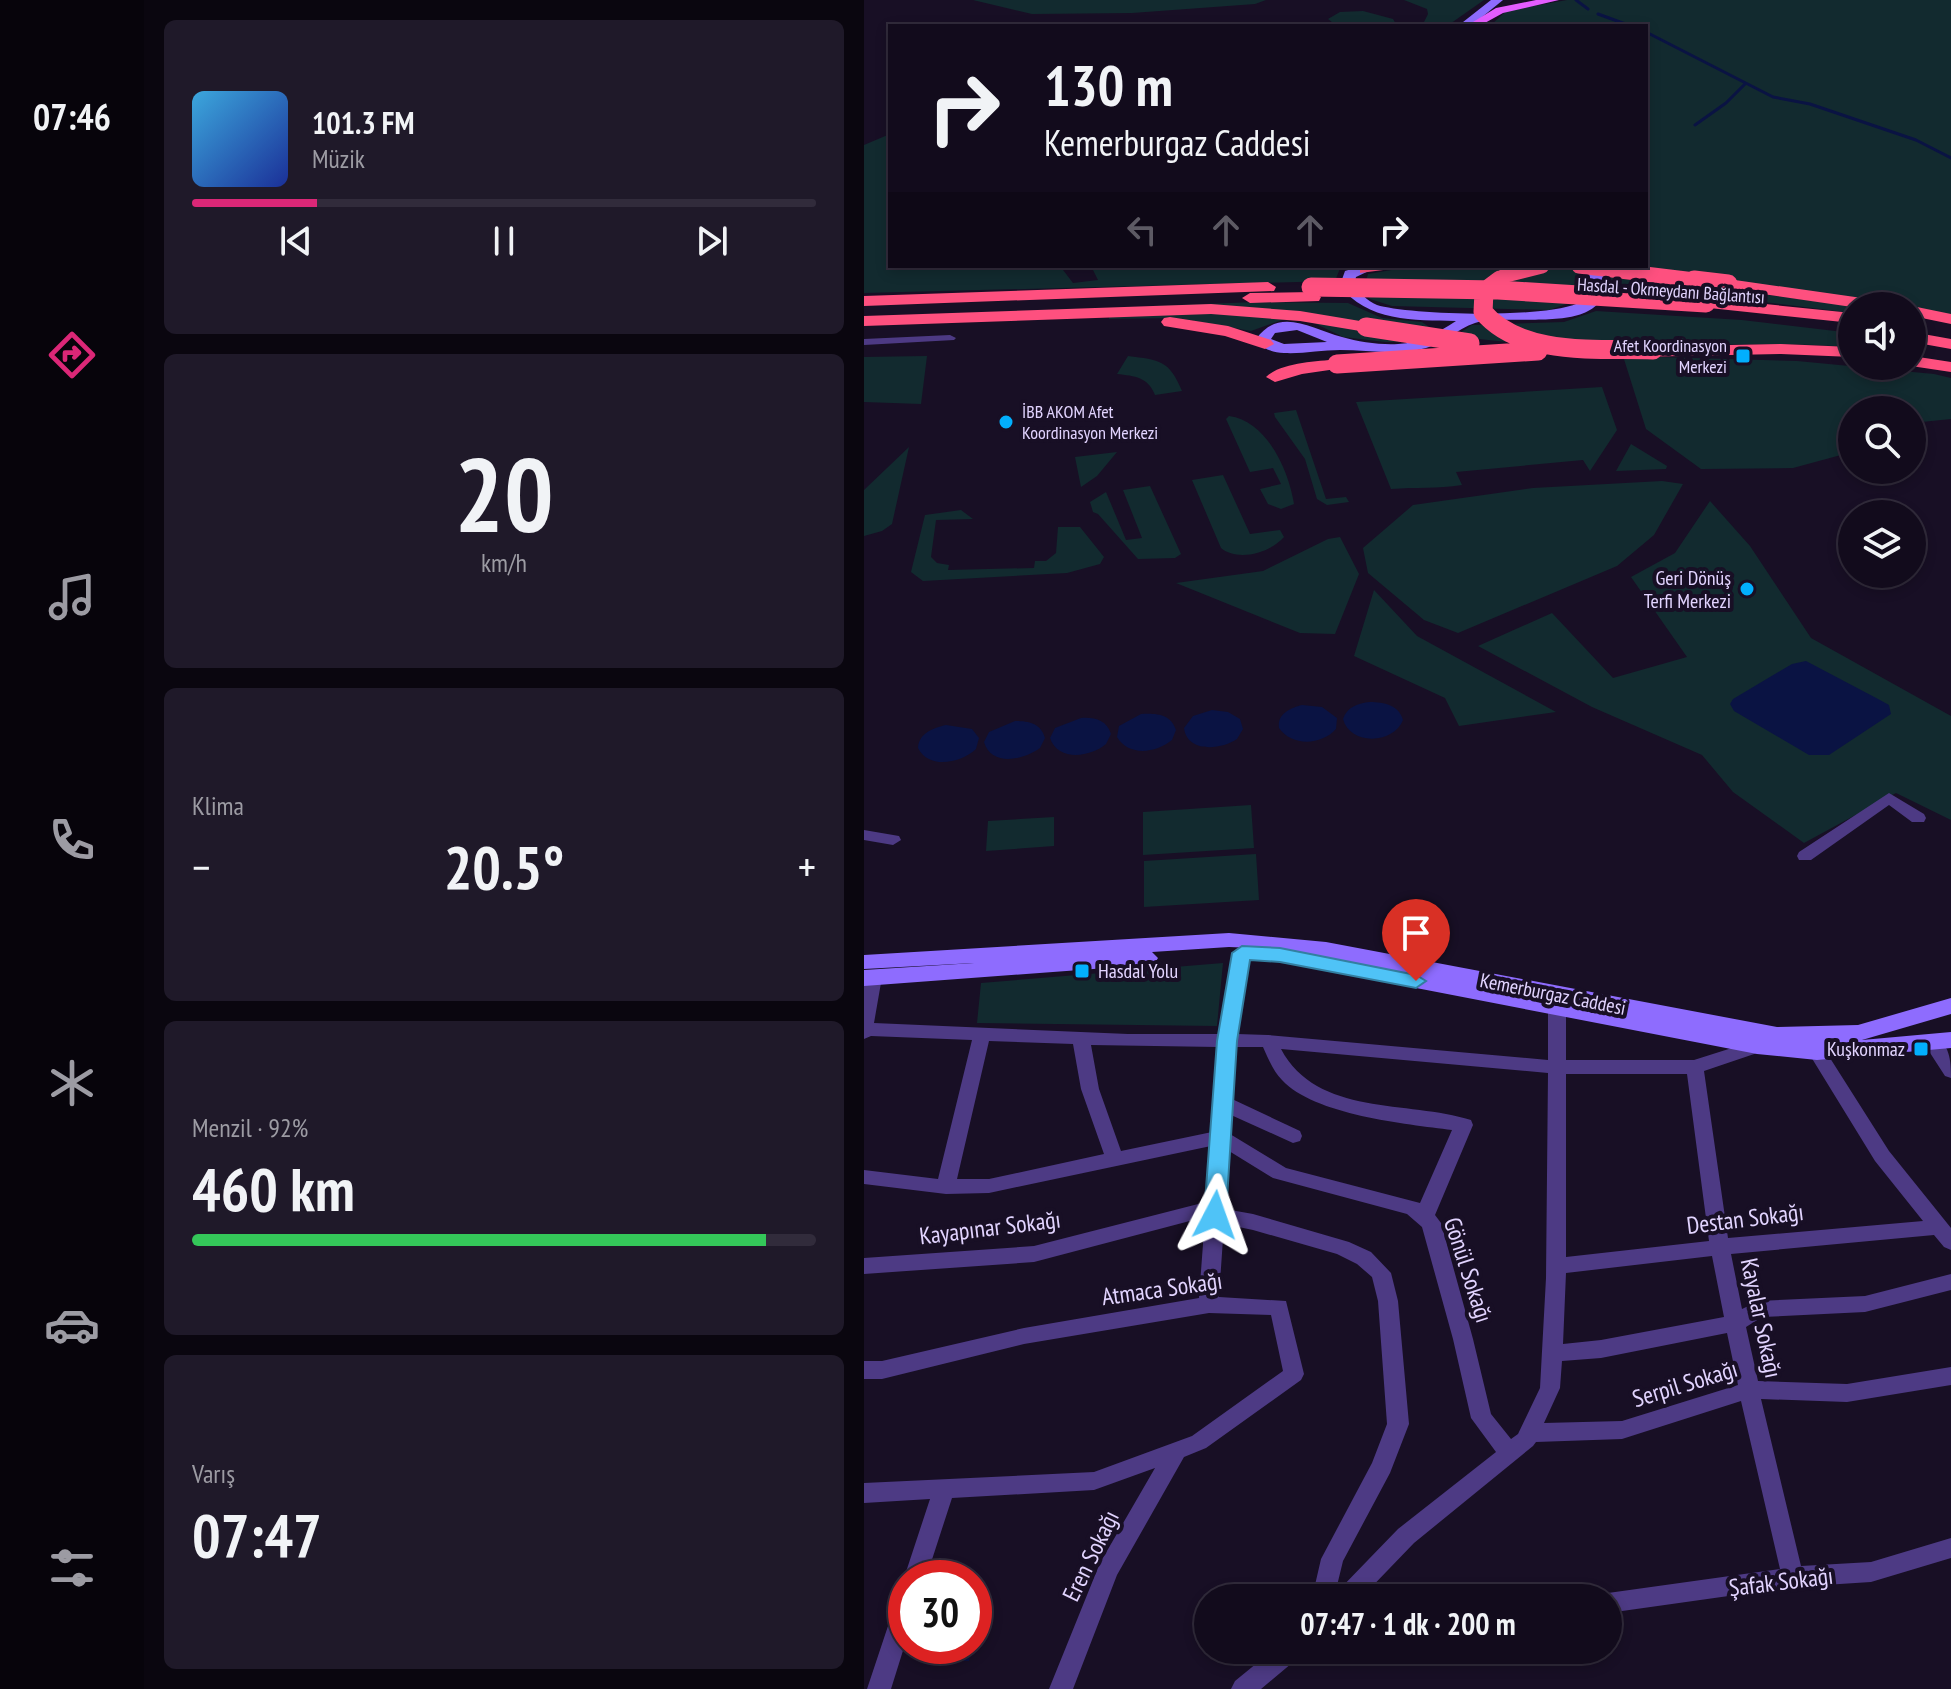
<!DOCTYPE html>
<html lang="tr">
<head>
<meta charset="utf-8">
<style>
	:root { --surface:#120b1c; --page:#1f1929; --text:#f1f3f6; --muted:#9c9ba3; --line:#312b3b; --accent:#db2777 }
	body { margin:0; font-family:"PT Sans Narrow",sans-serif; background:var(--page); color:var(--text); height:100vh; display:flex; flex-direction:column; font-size:30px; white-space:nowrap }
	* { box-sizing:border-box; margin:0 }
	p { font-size:26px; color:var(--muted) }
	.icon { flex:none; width:44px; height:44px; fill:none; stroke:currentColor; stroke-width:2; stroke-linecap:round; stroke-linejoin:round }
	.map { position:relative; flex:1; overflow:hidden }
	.drawer { display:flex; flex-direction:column; gap:20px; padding:20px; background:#0a060f; width:720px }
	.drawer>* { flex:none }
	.top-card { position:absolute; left:24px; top:24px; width:760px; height:244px; border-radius:0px; box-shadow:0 4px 12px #0003,0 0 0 2px var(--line); background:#120b1c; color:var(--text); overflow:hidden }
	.fabs { position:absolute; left:974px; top:292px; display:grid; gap:16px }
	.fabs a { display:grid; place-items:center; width:88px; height:88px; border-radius:50%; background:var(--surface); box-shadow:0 4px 12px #0003,0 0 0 2px var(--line); font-size:40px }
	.speed { position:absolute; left:24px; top:1560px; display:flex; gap:16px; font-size:40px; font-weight:700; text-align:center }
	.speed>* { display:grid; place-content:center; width:104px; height:104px; border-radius:50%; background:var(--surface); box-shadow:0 4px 12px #0003,0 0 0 2px var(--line); line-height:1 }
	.speed .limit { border:12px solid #d22; background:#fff; color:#111 }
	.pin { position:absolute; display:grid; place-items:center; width:68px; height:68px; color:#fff; margin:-82px -34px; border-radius:50% 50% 50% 0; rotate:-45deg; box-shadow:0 0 8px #0007 }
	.pin .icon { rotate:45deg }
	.me { position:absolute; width:88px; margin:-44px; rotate:4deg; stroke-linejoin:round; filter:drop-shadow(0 0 6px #0008) }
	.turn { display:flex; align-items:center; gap:28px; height:168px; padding:0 24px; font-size:36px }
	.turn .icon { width:104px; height:104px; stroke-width:2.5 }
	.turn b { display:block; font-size:56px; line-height:68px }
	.lanes { display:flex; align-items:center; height:76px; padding:0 24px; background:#0003; justify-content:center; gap:40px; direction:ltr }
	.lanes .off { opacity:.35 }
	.big { font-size:60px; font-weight:700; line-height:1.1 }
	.drawer .widget { flex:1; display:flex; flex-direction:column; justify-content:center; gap:12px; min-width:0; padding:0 28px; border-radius:12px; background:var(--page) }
	.drawer .dial { align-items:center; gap:0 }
	.dial b { font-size:104px; line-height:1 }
	.song { display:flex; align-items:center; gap:24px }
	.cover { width:96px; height:96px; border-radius:12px; background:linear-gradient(135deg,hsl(200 70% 55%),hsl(230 70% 35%)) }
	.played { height:8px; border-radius:4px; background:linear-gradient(90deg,var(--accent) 20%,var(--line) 20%) }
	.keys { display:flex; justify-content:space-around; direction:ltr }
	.heat { display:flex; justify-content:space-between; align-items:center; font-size:44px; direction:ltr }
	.charge { height:12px; border-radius:6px; background:linear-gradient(90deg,#34c759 92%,var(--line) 0) }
	.trip { position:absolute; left:330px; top:1584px; width:428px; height:80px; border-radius:40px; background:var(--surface); box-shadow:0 4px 12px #0003,0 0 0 2px var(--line); font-weight:700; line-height:80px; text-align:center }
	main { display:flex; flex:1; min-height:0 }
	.tabs { display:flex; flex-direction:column; width:144px; justify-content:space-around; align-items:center; background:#07040b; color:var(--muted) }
	.tabs .icon { width:56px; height:56px }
	.tabs .current { color:var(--accent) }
	.tabs b { font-size:36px; color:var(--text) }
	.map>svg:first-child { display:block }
	.green { fill:#122a2f }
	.water { fill:#0a1343 }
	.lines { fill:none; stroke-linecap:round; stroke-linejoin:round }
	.stream { stroke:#0a1343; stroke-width:3 }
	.street { fill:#4d3a84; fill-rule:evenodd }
	.secondary { fill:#8e6cfe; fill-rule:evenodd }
	.primary { fill:#e35cfe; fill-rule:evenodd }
	.highway { fill:#fe507f; fill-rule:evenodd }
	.highway-bridge-far1 { stroke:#fe507f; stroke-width:15 }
	.highway-bridge { stroke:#fe507f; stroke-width:19 }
	.route { fill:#4fc3f7; stroke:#337fa1; stroke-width:2 }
	.poi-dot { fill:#02affd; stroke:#180f25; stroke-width:3 }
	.labels { text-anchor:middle; stroke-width:8; stroke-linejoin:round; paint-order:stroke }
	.far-street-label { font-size:18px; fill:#e2d4ff; stroke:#180f25 }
	.far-poi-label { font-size:18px; fill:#e2d4ff; stroke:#180f25; text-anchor:end }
	.poi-label { font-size:20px; fill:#e2d4ff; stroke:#180f25; text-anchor:end }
	.street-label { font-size:20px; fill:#e2d4ff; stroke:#180f25 }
	.near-street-label { font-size:24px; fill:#e2d4ff; stroke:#180f25 }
</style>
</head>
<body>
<main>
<nav class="tabs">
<b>07:46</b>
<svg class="icon current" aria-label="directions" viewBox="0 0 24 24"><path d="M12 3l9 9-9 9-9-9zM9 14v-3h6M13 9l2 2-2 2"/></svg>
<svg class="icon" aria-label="music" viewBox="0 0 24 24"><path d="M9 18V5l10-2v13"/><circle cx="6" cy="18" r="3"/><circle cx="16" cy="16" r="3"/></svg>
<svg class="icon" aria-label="phone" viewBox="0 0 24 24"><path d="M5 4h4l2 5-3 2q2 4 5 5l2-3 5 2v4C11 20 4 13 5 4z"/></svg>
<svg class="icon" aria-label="climate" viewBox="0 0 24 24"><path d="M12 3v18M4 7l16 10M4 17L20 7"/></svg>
<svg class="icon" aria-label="car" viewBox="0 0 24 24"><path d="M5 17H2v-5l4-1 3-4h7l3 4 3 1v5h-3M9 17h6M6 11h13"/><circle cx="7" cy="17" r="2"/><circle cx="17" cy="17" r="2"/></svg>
<svg class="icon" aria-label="filters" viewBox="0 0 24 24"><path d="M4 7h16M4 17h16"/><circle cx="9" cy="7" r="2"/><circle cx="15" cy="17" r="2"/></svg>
</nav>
<section class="drawer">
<div class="widget">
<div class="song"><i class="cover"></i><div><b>101.3 FM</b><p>Müzik</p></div></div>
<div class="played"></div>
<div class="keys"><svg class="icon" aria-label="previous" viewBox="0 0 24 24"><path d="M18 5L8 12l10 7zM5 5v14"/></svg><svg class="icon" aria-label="pause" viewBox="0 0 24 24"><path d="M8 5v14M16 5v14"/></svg><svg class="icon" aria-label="next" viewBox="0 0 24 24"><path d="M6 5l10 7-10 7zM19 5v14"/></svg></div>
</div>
<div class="widget dial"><b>20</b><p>km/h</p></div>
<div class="widget"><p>Klima</p>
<div class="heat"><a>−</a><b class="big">20.5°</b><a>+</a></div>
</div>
<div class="widget"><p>Menzil · 92%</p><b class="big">460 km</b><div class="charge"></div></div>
<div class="widget"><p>Varış</p><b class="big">07:47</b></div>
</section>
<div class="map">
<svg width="1087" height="1689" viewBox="0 0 1087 1689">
	<rect width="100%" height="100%" fill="#180f25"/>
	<path class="green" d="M109,0H402L391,4L268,13L168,14Z
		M540,0H620L583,26H558L564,14L563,9Z
		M703,0H1087V317L1048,306H1028L760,266H782V26H626L642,11Z
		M499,11L529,19L533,26H473L464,19L476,12Z
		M26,134V266H196L209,283L234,280L227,266H477L471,281L0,293V145Z
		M551,266H715L718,292L711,301L685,310L528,306L506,299L499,290L504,274Z
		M744,274L988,306V313L900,302L746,291Z
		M392,302L484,303L518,318L558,322L565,327L538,342H521L479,337L448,322L421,319L387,331L314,318L245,319V315L287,306Z
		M732,311L878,320L988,333V347C856,338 720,355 591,336L608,325L700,322Z
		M63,356L57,404L0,402V357Z
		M264,356C296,360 305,360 318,391L291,395C284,377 271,376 253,374Z
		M759,356L933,361L1070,374L1087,378V419L1048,423V410H988V452L929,468L837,469L782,429Z
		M738,387L753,430L726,471L719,460L592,472L598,485C573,489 552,487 527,489L492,402Z
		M432,410L462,499L482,497L485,502L463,505L453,499L441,459L411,417L410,413Z
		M365,416C403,421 425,471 430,504L417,509L404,504L396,489L417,484L409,468L386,472L362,419Z
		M767,444L803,466L802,469L752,471Z
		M45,447L28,524L18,531L0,536V490Z
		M253,452L233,476L217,487L211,457Z
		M359,475L386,534L416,530L420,537C406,553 374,562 357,548L328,480Z
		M798,481L819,484L790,535L753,566L594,633L560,620L504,573L499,548L549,505L669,488Z
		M286,486L317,554L311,558L274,559L234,514L229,512L226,502L242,492L262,540L278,538L259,490Z
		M846,501L886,546L947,638L1087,716V820L1032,793L940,843L869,792L838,755L728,707L614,646L688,613L749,678L823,657L767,577L811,553Z
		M97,510L109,519L72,520L67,557L73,563L85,565L84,570L170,568L171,561H182L192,553L194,527H216L240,557L236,564L203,573L59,581L47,572L61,515Z
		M476,537L495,574L471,634L436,633L312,583L399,571L464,539Z
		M510,590L553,636L692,712L595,726L581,698L490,656Z
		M387,805L390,848L279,855V812Z
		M190,817V846L122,851L124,821Z
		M392,854L395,900L280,907V861Z
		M359,963L353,1026L113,1023L117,983Z"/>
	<path class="water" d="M942,661L1016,700L1025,705L1027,714L965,755H945L870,711L866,704L869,699L928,664Z
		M506,702C520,702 535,705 539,720C530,744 486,746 479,719C483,707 494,703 506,702Z
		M438,705L458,707L473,718L472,729C458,745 428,747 415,728C413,714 426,708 438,705Z
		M348,710L364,712L376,719L379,729L373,739C357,750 323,753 320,728L329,716Z
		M277,714C292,713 307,714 312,730L308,740C292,753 265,757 253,737L255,726Z
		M217,718C230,717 243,720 247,734L242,744C227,757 194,762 186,738L191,728Z
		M151,721C164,721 177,723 181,738L176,748C160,760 127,767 120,742L125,732Z
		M82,725L108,729L115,738L112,749C97,763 65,770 54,748C55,733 69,728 82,725Z
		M63,1646H108L105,1661L60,1660Z"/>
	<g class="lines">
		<path class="stream" d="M712,0L724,9
			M734,14L767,26
			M782,32L909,97L946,104L1052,140L1087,158
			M831,125L862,103L881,84"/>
		<path class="street" d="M86,335L92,338L90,340L0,345V339Z
			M1025,793L1060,814L1062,818L1060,822H1048L1025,805L947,860H935L933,856L935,852Z
			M0,830L35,836L37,840L29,845L0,840Z
			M378,947L384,949L386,953L373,1034L404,1035L684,1060V1009L687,1005H699L702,1009V1060H830L893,1040L899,1041L902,1046L899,1051L840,1071L864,1238L1059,1221L1011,1161L944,1052L947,1047H959L1025,1151L1087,1228V1250L1080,1247L1070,1235L867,1254L878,1309L895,1301L1001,1296L1087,1274V1290L1001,1312L898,1317L882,1327L894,1381L983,1384L1087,1367V1385L983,1402L897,1399L937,1566L1007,1562L1087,1538V1558L1007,1582L929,1587L744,1613V1598H735L744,1593L916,1569L877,1401L758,1439L672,1442L669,1446L550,1543L497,1598H471L474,1591L534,1529L632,1452L607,1418L589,1339L558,1227L543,1214L409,1178L365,1151L361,1209L389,1214L485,1242L507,1252L527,1273L534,1301L545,1424L526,1473L479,1561L470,1598H448L457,1559L508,1463L523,1424L514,1301L508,1277L493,1264L473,1254L389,1230L360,1224L355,1297L422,1301L440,1374L437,1380L342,1448L320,1457L253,1575L209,1689H185L236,1563L291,1468L230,1490L88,1498L62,1578H42V1583L40,1578L66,1499L0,1503V1483L230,1472L328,1436L419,1371L407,1315L345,1313L160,1344L18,1379H0V1361H18L160,1328L335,1298L341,1217L170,1262L0,1274V1258L170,1246L342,1202L347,1146L125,1193L82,1194L0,1184V1170L74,1179L108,1040L7,1036L0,1039V977L3,973H15L18,977L10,1023L264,1034H355L370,953L372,949ZM125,1041L209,1044L217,1089L240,1154L125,1179H93ZM227,1045L354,1047L348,1132L257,1151L235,1089ZM371,1047H399C404,1058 409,1071 418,1080C450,1115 542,1124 588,1130L556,1203L422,1168L366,1134L367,1115L429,1143L436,1141L438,1136L436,1131L368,1099ZM417,1049L684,1073L682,1278L676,1388L654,1434L647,1439L627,1414L609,1339L577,1223L571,1215L609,1125L607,1120C544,1100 453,1117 417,1049ZM702,1074H823L845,1241L702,1257ZM848,1256L860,1317L737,1340L699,1344L702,1273ZM863,1333L874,1385L758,1421L680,1423L696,1388L698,1361L737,1358Z
			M1068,1036C1086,1042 1087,1061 1087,1078L1081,1076L1059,1042L1062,1037Z
			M42,1595V1641L27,1689H3L31,1605L34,1598Z
			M409,1650H437L434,1658L397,1689H367L371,1681Z"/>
		<path class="secondary" d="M627,0H639L607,26H594Z
			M497,266L509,269L492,277L490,285C496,293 503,301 513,305C544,315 704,321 724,297L727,282L723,266H737C761,342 646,311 611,323C593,329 580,343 562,348C533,356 505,350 476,350C457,350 439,354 420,353C408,352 399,350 392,339C416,306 447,329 478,337C495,342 516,345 534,344C557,343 573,333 592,321C551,320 502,322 476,285L481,271ZM433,330L463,342L420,344L407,339L411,333Z
			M365,933L462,942L913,1027L994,1025L1087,998V1014L998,1040L1087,1032V1048L953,1060L893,1054L423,963L416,961L412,956L418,950L411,949L365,947L288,952L294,958L291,963L283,965L0,986V970L110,963L0,969V955Z"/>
		<path class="primary" d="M672,0H695L639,13L619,24L609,22L632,8Z"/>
		<path class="highway" d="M496,266H529L527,269L496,273Z
			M864,279L1019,301L1028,306L988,307L858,288L856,284L858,280Z
			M404,282L412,287L410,291L0,306V296Z
			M449,292L457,297L455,301L386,303L378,298L386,293Z
			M842,298L988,313V323L836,307L834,303L836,299Z
			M347,304L436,311L502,322L511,327L502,332L436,321L347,314L0,326V316Z
			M1048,306L1087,314V324L1048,316Z
			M306,317L364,326L407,340L410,344L401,349L361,336L300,326L297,322L300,318Z
			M1048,332L1087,339V349L1048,342Z
			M917,344L988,347V357L917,354L767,357L758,352L767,347Z
			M1048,356L1087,362V372L1047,366Z
			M473,359L482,364L479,368L438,374L411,382L402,377C418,362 451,362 473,359Z"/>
		<path class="highway-bridge-far1" d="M715,266L847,282
			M633,282L642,275L678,266"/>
		<path class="highway-bridge" d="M636,280L620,292L619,312C657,357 735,348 789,350
			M830,280L864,284
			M447,287L634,290L842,303
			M502,327L606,343
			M473,364L674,351"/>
	</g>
	<path class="route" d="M378,946L416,948L552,975L562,981L552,988L416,962L386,960L373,1041L362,1215L358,1221L351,1224L343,1221L340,1215L353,1041L368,953Z"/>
	<g class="poi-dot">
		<rect x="871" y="348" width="16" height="16" rx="4"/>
		<circle cx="142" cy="422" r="8"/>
		<circle cx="883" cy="589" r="8"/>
		<rect x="210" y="963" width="16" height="16" rx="4"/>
		<rect x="1049" y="1041" width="16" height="16" rx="4"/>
	</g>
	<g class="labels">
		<g class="far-street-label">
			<text transform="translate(807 291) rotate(4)" y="6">Hasdal - Okmeydanı Bağlantısı</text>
		</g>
		<g class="far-poi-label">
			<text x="863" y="352">Afet Koordinasyon<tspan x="863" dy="21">Merkezi</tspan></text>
			<text x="158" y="418" text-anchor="start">İBB AKOM Afet<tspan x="158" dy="21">Koordinasyon Merkezi</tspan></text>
		</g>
		<g class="poi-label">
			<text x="867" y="585">Geri Dönüş<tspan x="867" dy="23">Terfi Merkezi</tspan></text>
			<text x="234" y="978" text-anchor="start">Hasdal Yolu</text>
			<text x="1041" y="1056">Kuşkonmaz</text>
		</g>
		<g class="street-label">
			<text transform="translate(689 994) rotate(11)" y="7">Kemerburgaz Caddesi</text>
		</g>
		<g class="near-street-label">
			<text transform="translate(881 1219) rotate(-7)" y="8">Destan Sokağı</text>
			<text transform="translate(126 1228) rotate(-7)" y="8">Kayapınar Sokağı</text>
			<text transform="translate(604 1270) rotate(72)" y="8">Gönül Sokağı</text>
			<text transform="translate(298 1289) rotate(-8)" y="8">Atmaca Sokağı</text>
			<text transform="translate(897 1318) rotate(78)" y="8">Kayalar Sokağı</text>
			<text transform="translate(821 1384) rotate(-17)" y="8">Serpil Sokağı</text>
			<text transform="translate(227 1556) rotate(-64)" y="8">Eren Sokağı</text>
			<text transform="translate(917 1582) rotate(-7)" y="8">Şafak Sokağı</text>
		</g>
	</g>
</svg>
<div class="fabs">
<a><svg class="icon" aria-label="sound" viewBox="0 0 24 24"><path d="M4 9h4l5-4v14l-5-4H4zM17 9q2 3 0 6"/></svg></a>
<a><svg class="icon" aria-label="search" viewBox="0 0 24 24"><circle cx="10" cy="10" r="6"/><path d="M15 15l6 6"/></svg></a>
<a><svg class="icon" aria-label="layers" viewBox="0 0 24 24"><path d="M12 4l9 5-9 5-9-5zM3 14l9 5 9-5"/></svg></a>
</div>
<div class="speed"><div class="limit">30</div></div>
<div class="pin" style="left:552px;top:981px;background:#d93025"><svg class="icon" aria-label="arrive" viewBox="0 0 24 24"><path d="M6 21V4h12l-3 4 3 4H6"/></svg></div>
<svg class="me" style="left:351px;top:1215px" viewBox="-20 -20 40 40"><path d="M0-17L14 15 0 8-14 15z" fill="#4fc3f7" stroke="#fff" stroke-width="4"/></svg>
<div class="trip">07:47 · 1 dk · 200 m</div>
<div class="top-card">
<div class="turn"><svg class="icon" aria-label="right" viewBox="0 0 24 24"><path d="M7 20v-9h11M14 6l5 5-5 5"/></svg><div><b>130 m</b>Kemerburgaz Caddesi</div></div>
<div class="lanes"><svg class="icon off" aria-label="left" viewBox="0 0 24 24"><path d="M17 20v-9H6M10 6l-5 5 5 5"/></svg><svg class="icon off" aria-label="ahead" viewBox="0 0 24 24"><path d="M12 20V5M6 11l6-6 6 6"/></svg><svg class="icon off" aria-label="ahead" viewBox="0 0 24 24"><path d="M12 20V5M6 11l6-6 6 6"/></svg><svg class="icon" aria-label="right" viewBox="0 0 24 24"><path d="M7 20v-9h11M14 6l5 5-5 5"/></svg></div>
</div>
</div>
</main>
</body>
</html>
